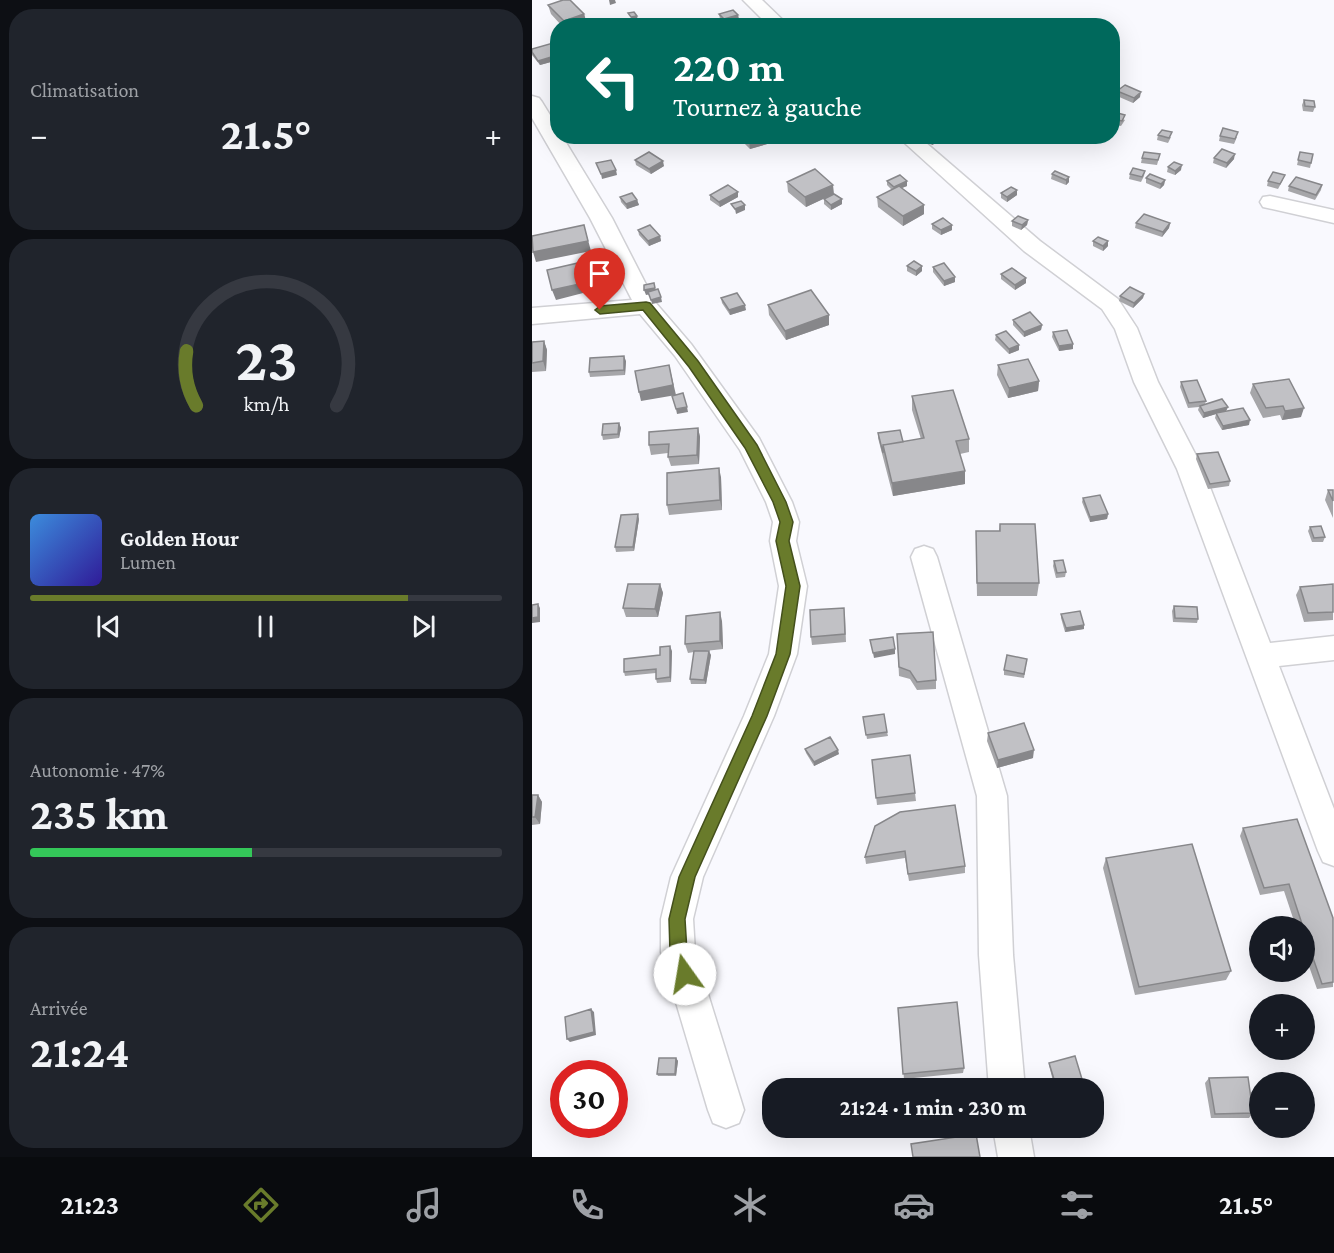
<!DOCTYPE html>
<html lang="fr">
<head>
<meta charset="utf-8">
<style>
	:root { --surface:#171b24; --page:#20242c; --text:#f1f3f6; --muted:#9ea1a6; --line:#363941; --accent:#697b2b }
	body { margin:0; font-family:"Crimson Pro",serif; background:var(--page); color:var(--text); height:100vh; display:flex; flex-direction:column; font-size:22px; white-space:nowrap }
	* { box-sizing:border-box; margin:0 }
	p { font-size:20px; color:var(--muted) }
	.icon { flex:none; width:33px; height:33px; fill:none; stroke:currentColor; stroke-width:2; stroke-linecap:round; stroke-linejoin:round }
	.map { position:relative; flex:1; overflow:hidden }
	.drawer { display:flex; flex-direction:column; gap:9px; padding:9px; background:#0d0f14; width:532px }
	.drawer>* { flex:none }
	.guide { position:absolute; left:18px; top:18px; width:570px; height:126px; border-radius:24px; box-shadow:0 6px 24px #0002; background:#00695c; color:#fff; overflow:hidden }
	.controls { position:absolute; left:717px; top:916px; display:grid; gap:12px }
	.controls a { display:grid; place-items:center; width:66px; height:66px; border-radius:50%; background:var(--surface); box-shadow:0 6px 24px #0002; font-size:30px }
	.speed { position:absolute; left:18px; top:1060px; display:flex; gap:12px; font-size:30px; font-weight:700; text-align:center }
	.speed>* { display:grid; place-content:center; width:78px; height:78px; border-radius:50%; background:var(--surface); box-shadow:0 6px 24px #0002; line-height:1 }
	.speed .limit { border:9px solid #d22; background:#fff; color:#111 }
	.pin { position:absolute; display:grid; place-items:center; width:51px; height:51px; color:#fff; margin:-62px -26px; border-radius:50% 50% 50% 0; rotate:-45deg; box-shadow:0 0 6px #0007 }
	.pin .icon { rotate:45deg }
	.me { position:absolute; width:66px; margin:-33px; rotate:347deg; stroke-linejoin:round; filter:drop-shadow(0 0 4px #0008) }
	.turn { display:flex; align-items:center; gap:21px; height:126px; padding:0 24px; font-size:27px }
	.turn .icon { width:78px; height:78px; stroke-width:2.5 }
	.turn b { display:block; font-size:42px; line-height:51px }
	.big { font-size:45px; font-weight:700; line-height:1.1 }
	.drawer .widget { flex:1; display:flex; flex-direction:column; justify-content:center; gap:9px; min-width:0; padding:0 21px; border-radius:24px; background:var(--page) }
	.drawer .dial { align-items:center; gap:0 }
	.dial svg { height:156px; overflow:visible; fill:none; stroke:var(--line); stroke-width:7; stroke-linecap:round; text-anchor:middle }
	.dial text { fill:var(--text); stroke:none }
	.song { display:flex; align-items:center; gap:18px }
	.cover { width:72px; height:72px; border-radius:9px; background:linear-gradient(135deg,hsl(210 70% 55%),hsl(250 70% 35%)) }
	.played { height:6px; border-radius:3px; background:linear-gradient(90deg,var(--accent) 80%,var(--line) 80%) }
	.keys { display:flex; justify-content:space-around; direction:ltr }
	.heat { display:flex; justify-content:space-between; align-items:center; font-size:33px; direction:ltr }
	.charge { height:9px; border-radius:4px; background:linear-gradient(90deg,#34c759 47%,var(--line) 0) }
	.trip { position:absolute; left:230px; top:1078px; width:342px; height:60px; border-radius:24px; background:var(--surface); box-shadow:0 6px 24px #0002; font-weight:700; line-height:60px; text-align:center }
	.dock { display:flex; height:96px; justify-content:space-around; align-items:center; background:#090b0e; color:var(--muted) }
	.dock .icon { width:42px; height:42px }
	.dock .current { color:var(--accent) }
	.dock b { font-size:27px; color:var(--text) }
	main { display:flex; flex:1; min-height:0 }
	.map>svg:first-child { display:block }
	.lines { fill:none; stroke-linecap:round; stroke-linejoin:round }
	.street-casing { stroke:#d0d0d4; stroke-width:3 }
	.street { fill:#fff; fill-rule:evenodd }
	.wall { fill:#a6a6a9 }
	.shaded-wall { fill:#87878a }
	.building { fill:#c1c1c5; stroke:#87878a; stroke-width:1.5 }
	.route { fill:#697b2b; stroke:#44501c; stroke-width:1.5 }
</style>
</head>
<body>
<main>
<section class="drawer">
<div class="widget"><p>Climatisation</p>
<div class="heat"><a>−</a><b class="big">21.5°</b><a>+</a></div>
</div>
<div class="widget dial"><svg viewBox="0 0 100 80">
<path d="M14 69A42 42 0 1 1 86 69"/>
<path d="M14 69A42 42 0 0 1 9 41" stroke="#697b2b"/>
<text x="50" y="56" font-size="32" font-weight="700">23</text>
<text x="50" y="72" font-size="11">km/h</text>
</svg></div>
<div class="widget">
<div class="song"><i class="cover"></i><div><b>Golden Hour</b><p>Lumen</p></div></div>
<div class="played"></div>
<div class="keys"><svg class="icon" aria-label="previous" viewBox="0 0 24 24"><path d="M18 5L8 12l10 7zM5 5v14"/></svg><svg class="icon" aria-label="pause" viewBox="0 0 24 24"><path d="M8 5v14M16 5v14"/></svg><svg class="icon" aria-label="next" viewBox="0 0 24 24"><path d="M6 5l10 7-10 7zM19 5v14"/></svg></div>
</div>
<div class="widget"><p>Autonomie · 47%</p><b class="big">235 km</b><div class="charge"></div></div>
<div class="widget"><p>Arrivée</p><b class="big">21:24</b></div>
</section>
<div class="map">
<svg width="802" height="1157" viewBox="0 0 802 1157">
	<rect width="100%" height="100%" fill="#f9f9fe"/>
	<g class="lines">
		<g class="street-casing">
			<path id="street" d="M211,0H230L257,26H237Z
				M0,96L7,98L10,102L26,128V136H30L80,218L123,302L159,344L227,438L260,502L267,522L264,541L275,586L265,654L242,716L171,877L161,919L163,952L212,1110L207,1123L194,1128L181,1123L176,1110L129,952V919L139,877L212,716L237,654L247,586L238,541L241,522L234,502L208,450L143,356L108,314L0,324V308L100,300L58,218L0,118Z
				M365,136H386L508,241L586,299L605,328L626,382L671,469L738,643L802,636V660L747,666L802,809V866L791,862L786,851L645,469L602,382L583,329L570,309L492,251Z
				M738,196L802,210V223L731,207L728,202L731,197Z
				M392,546L401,549L405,557L475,796L481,955L493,1089H457L447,955L445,796L379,557L383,549Z
				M461,1128H497L502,1157H466Z"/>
		</g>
		<use href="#street" class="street"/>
	</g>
	<path class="wall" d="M16,5L52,14L55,24L49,26H30L19,14Z
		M187,14L206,15L207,20L193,24L188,19Z
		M26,48V60L8,65L0,55V49Z
		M585,91L608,97L601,103L585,96Z
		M772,100L783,107L781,112L771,111L770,105Z
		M580,115L593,120L589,126L580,124Z
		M626,135L639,137L636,143L625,140Z
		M205,136H242V142L218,149Z
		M408,136V141L400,145L394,142V137Z
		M688,136L705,137L702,144L687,141Z
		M768,152L781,154L778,168L765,165Z
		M628,154L625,165L609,163L610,158Z
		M682,158L702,159L694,168L681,163Z
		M103,160L132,166L119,174L104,165Z
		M636,167L649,170L643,175L635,172Z
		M523,171L537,182L534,185L519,179L520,174Z
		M613,171L612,176L609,182L597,179L598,174Z
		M614,178L633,180L632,185L628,189L614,183Z
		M751,180L746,189L735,186L736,181Z
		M355,181L375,186L370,188L392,205V214L371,226L346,207L345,197L360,190L355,185Z
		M255,182L302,194L310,199V204L299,210L292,204V199L295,197L274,207L256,192Z
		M790,185L789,190L783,200L756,191L757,186Z
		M485,190V195L475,202L469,198V193Z
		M206,192V197L188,207L178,200V195Z
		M88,197L105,200L107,205L95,209L89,202Z
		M496,220L495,225L489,230L480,226V221Z
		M604,223H638L637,228L630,237L603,228Z
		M400,224L420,230L409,235L400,229Z
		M106,230L128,236L129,241L117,246L107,235Z
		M561,241H576V246L571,251L561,246Z
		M375,266L390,271L384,276L375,271Z
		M401,267L423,282L412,286L401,272Z
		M469,274L494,283L483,290L469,279Z
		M612,294L611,298L601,308L587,301L588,296Z
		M189,298L214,310L198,315L190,303Z
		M236,305L297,315V325L254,340L237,315Z
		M481,320L510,325L509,330L492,337L481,325Z
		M521,332L541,349L527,351L520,337Z
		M464,335L487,350L477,354L463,340Z
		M12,341L15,350L14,371L0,372V342Z
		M94,361L93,375L58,377L57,372Z
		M466,365L507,381L506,391L476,398L465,375Z
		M649,382L674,401L673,404L696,407L694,411L717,425L690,430L683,418L684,414L671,418L666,410L667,407L656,408L648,387Z
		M721,384L769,417L750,420L748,415L731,418L718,393Z
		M380,396L437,439V452L428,454L433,471V484L361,496L346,438V433L371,442L389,439L380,410Z
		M87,423L89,428L87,438L71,440L70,435Z
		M166,428L168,437L167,464L139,466L136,457V453L119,455L117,445Z
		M665,454L698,481L697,486L676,489L664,459Z
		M189,477L190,510L137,515L135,505Z
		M796,490H801V518L793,500Z
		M551,498L576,514L575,519L558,522L550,502Z
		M107,519L102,551L84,552L83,547Z
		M468,524L507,583L505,596H445L444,544V531H467Z
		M778,527L793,537L791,542H780L776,531Z
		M522,561L534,572L533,577L524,578L521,566Z
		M128,584L131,593L126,617H94L91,608Z
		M801,584V620L772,622L764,595L768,587Z
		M642,606L666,619L665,623L641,622L640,611Z
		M529,614L552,629L533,632L529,618Z
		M313,616L314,642L280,645L279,637Z
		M190,621L191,649L173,651L179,655L174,684H159L158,679L162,652L156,653L153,644Z
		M365,634L404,680V689L385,690L378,679L367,676Z
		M140,651L139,682L125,683L124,679V673L93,676L92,672L128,655Z
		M495,659L492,678L472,675V670Z
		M331,717L355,732L356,736L335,739Z
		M456,733L501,758L465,768L455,741Z
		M273,749L307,754L282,766L274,753Z
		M340,760L383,793L384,801L345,805Z
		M0,795H6L10,802L8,824L0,825Z
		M423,805L433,866V873L377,881L373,858L334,864L333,857Z
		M711,828L801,918V987L785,989L772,952V927H764L752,891L728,895L708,836Z
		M574,858L699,971L694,980L603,995L571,868Z
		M366,1008L432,1068L431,1073L372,1079Z
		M144,1058L146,1061L144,1076H126L125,1074Z
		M517,1063L553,1089H523L517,1065Z
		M677,1078L721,1113L717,1118H679L673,1083Z"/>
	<path class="shaded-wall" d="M77,0H83L84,3L78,5Z
		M52,14L55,24L49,26H33L32,21Z
		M206,15L207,20L193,24L192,19Z
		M105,16L106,21L100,22L99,17Z
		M26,55V60L8,65L6,61Z
		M609,92L608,97L601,103L602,98Z
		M148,136H156L148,140Z
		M227,136H242V142L218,149L217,140Z
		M407,136H408V141L400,145V140Z
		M703,154L702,159L694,168L695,163Z
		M131,161L132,166L119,174L117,169Z
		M650,165L649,170L643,175V171Z
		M84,170L85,175L70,179L69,174Z
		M537,177V182L534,185V180Z
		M633,180L632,185L628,189L629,184Z
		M375,181V186L362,191V187Z
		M301,185L302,194L274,207L273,197Z
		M485,190V195L475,202V197Z
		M206,192V197L188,207L187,202Z
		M310,199V204L299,210V205Z
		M105,200L107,205L95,209L94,204Z
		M213,205V210L204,214L203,209Z
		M392,205V214L371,226V216Z
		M496,220L495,225L489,230L490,225Z
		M638,223L637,228L630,237L631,232Z
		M52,225L59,251L4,262L1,252Z
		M420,225V230L409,235V230Z
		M128,236L129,241L117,246L116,241Z
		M576,241V246L571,251V246Z
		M390,266V271L384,276V271Z
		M423,277V282L412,286V281Z
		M494,278V283L483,290V285Z
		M52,283L55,292L24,300L20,290Z
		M122,283L124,293L114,295L112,290Z
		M612,294L611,298L601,308L602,303Z
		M129,297L130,302L120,304L119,300Z
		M213,305L214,310L198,315L197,310Z
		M297,315V325L254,340L253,331Z
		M510,325L509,330L492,337V332Z
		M12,341L15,350L14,371L11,361Z
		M541,344V349L527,351V346Z
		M487,345V350L477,354V349Z
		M92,356L94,361L93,375L92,370Z
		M137,365L144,395L109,401L107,392Z
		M507,381L506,391L476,398L477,388Z
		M155,407L156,412L145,414L144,409Z
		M696,407L694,411L671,418L672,413Z
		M772,408L769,417L750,420L753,411Z
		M718,420L717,425L690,430L691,426Z
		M87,423L89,428L87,438L86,434Z
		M166,428L168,437L167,464L165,455Z
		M187,468L189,477L190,510L188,500Z
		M433,471V484L361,496L360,483Z
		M106,514L107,519L102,551L101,547Z
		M576,514L575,519L558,522V517Z
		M128,584L131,593L126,617L123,609Z
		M6,604L8,608V622L0,623V618Z
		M188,612L190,621L191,649L188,641Z
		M552,625V629L533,632L534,628Z
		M138,646L140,651L139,682L138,677Z
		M363,649V654L342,658L341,653Z
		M177,651L179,655L174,684L172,680Z
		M306,750L307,754L282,766V762Z
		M502,750L501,758L465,768L466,760Z
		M6,795L10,802L8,824L3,817Z
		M59,1009L62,1012L64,1035L38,1042L35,1039Z
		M144,1058L146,1061L144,1076L143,1074Z"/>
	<path class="building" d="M31,0H38L52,14L32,21L16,5Z
		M201,10L206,15L192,19L187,14Z
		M102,12L105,16L99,17L96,13Z
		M21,43L26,48V55L6,61L0,52V49Z
		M593,85L609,92L602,98L585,91Z
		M772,100L782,101L783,107L773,106Z
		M582,112L593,115L590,121L580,119V115Z
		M691,128L706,132L703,139L688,136Z
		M630,130L640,132L637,138L626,135Z
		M214,136H227L217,140Z
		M407,136L400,140L394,137V136Z
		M690,149L703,154L695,163L682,158Z
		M117,152L131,161L117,169L103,160Z
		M612,152L628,154L626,160L610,158Z
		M768,152L781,154L779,163L766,160Z
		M79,160L84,170L69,174L64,163Z
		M642,162L650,165L643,171L636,167Z
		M601,168L613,171L610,177L598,174Z
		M283,169L301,185L273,197L255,182Z
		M523,171L537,177L534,180L520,174Z
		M741,172L753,175L748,184L736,181Z
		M618,174L633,180L629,184L614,178Z
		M368,175L375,181L362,187L355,181Z
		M764,177L790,185L784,195L757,186Z
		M196,185L206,192L187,202L178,195Z
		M367,186L392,205L371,216L345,197Z
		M479,187L485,190L475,197L469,193Z
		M100,193L105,200L94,204L88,197Z
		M302,194L310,199L299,205L292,199Z
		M209,201L213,205L203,209L199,204Z
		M612,214L638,223L631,232L604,223Z
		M486,216L496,220L490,225L480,221Z
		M411,218L420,225L409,230L400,224Z
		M52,225L56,241L1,252L0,236Z
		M118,225L128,236L116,241L106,230Z
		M566,237L576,241L571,246L561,241Z
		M382,261L390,266L384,271L375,266Z
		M46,263L52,283L20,290L15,270Z
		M412,263L423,277L412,281L401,267Z
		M480,268L494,278L483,285L469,274Z
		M122,283L123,288L112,290V285Z
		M598,287L612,294L602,303L588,296Z
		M126,289L129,297L119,300L116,292Z
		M279,290L297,315L253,331L236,305Z
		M205,293L213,305L197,310L189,298Z
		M498,312L510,325L492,332L481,320Z
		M535,330L541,344L527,346L521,332Z
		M474,331L487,345L477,349L464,335Z
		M12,341L11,361L0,363V342Z
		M92,356V370L57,372L58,358Z
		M496,359L507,381L477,388L466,365Z
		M137,365L141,385L107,392L103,371Z
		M757,379L772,408L753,411L751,406L734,408L721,384Z
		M665,380L674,401L657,403L649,382Z
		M421,390L437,439L424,441L433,471L360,483L351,445L392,438L380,396Z
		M151,393L155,407L144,409L140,396Z
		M690,399L696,407L672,413L668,406Z
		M711,408L718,420L691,426L684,413Z
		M87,423L86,434L70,435L71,424Z
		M166,428L165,455L136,457L137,444L117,445V432Z
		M368,430L371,442L351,445V453L346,433Z
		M686,452L698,481L678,484L665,454Z
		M187,468L188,500L135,505V473Z
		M796,490H801V501Z
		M568,495L576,514L558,517L551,498Z
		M106,514L101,547H83L89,515Z
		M468,524H503L507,583H445L444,531H468Z
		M789,526L793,537L782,538L778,527Z
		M531,560L534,572L525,573L522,561Z
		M96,584H128L123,609L91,608Z
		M801,584V612L776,613L768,587Z
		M6,604V617L0,618V605Z
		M642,606L665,607L666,619L643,618Z
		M312,608L313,634L279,637L278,610Z
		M548,611L552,625L534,628L529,614Z
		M188,612V641L153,644L154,616Z
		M401,632L404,680L385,682L378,671L367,667L365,634Z
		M361,637L363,649L341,653L338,640Z
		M138,646V677L124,679V669L92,672V659L128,655V647Z
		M162,651H177L172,680L158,679Z
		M475,655L495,659L492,674L472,670Z
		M352,714L355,732L334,735L331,717Z
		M492,723L502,750L466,760L456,733Z
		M298,737L306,750L282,762L273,749Z
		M378,755L383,793L344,798L340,760Z
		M0,795H6L3,817H0Z
		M423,805L433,866L376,874L373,851L333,857L343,826L368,812Z
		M765,819L801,918V982L790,984L772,932V927H771L757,884L732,888L711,828Z
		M660,844L699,971L607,987L574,858Z
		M425,1002L432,1068L371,1074L366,1008Z
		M59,1009L62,1032L35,1039L33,1017Z
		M543,1056L553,1089H525L517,1063Z
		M127,1058H144L143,1074H125Z
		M716,1077L721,1113L683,1114L677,1078Z
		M444,1134L448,1157H381L379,1144Z"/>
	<path class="route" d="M114,302L118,303L166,361L225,445L254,502L261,522L257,541L268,586L258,654L235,716L163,877L153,919L155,952L161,974L159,979L153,982L147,979L138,952L137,919L147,877L220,716L244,654L254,586L244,541L248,522L241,502L213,448L157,367L111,310L68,314L63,310L68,306Z"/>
</svg>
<div class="controls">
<a><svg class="icon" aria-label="sound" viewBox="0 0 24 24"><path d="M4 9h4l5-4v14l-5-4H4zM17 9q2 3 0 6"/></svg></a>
<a>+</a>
<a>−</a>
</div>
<div class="speed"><div class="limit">30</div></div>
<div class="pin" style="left:68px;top:310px;background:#d93025"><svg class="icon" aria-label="arrive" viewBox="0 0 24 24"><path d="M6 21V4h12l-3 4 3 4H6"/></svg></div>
<svg class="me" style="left:153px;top:974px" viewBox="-20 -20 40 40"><circle r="19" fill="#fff"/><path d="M0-13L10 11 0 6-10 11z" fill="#697b2b"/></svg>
<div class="trip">21:24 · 1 min · 230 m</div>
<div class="guide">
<div class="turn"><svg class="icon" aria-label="left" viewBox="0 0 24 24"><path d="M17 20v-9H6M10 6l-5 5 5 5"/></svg><div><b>220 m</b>Tournez à gauche</div></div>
</div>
</div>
</main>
<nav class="dock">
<b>21:23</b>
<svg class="icon current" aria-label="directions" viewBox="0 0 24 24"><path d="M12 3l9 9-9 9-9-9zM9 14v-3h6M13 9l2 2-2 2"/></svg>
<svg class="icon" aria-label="music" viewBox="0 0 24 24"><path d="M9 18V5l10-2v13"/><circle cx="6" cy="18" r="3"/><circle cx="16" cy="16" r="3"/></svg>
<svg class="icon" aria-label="phone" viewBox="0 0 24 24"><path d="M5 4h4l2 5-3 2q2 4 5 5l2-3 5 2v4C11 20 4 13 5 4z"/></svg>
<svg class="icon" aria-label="climate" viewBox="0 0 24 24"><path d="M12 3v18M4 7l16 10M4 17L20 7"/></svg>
<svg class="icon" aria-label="car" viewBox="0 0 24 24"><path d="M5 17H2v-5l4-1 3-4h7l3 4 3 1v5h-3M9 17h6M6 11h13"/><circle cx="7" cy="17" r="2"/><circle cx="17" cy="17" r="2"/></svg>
<svg class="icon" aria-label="filters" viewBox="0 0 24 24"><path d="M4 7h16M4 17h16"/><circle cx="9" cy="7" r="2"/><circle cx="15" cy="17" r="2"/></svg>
<b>21.5°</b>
</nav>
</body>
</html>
